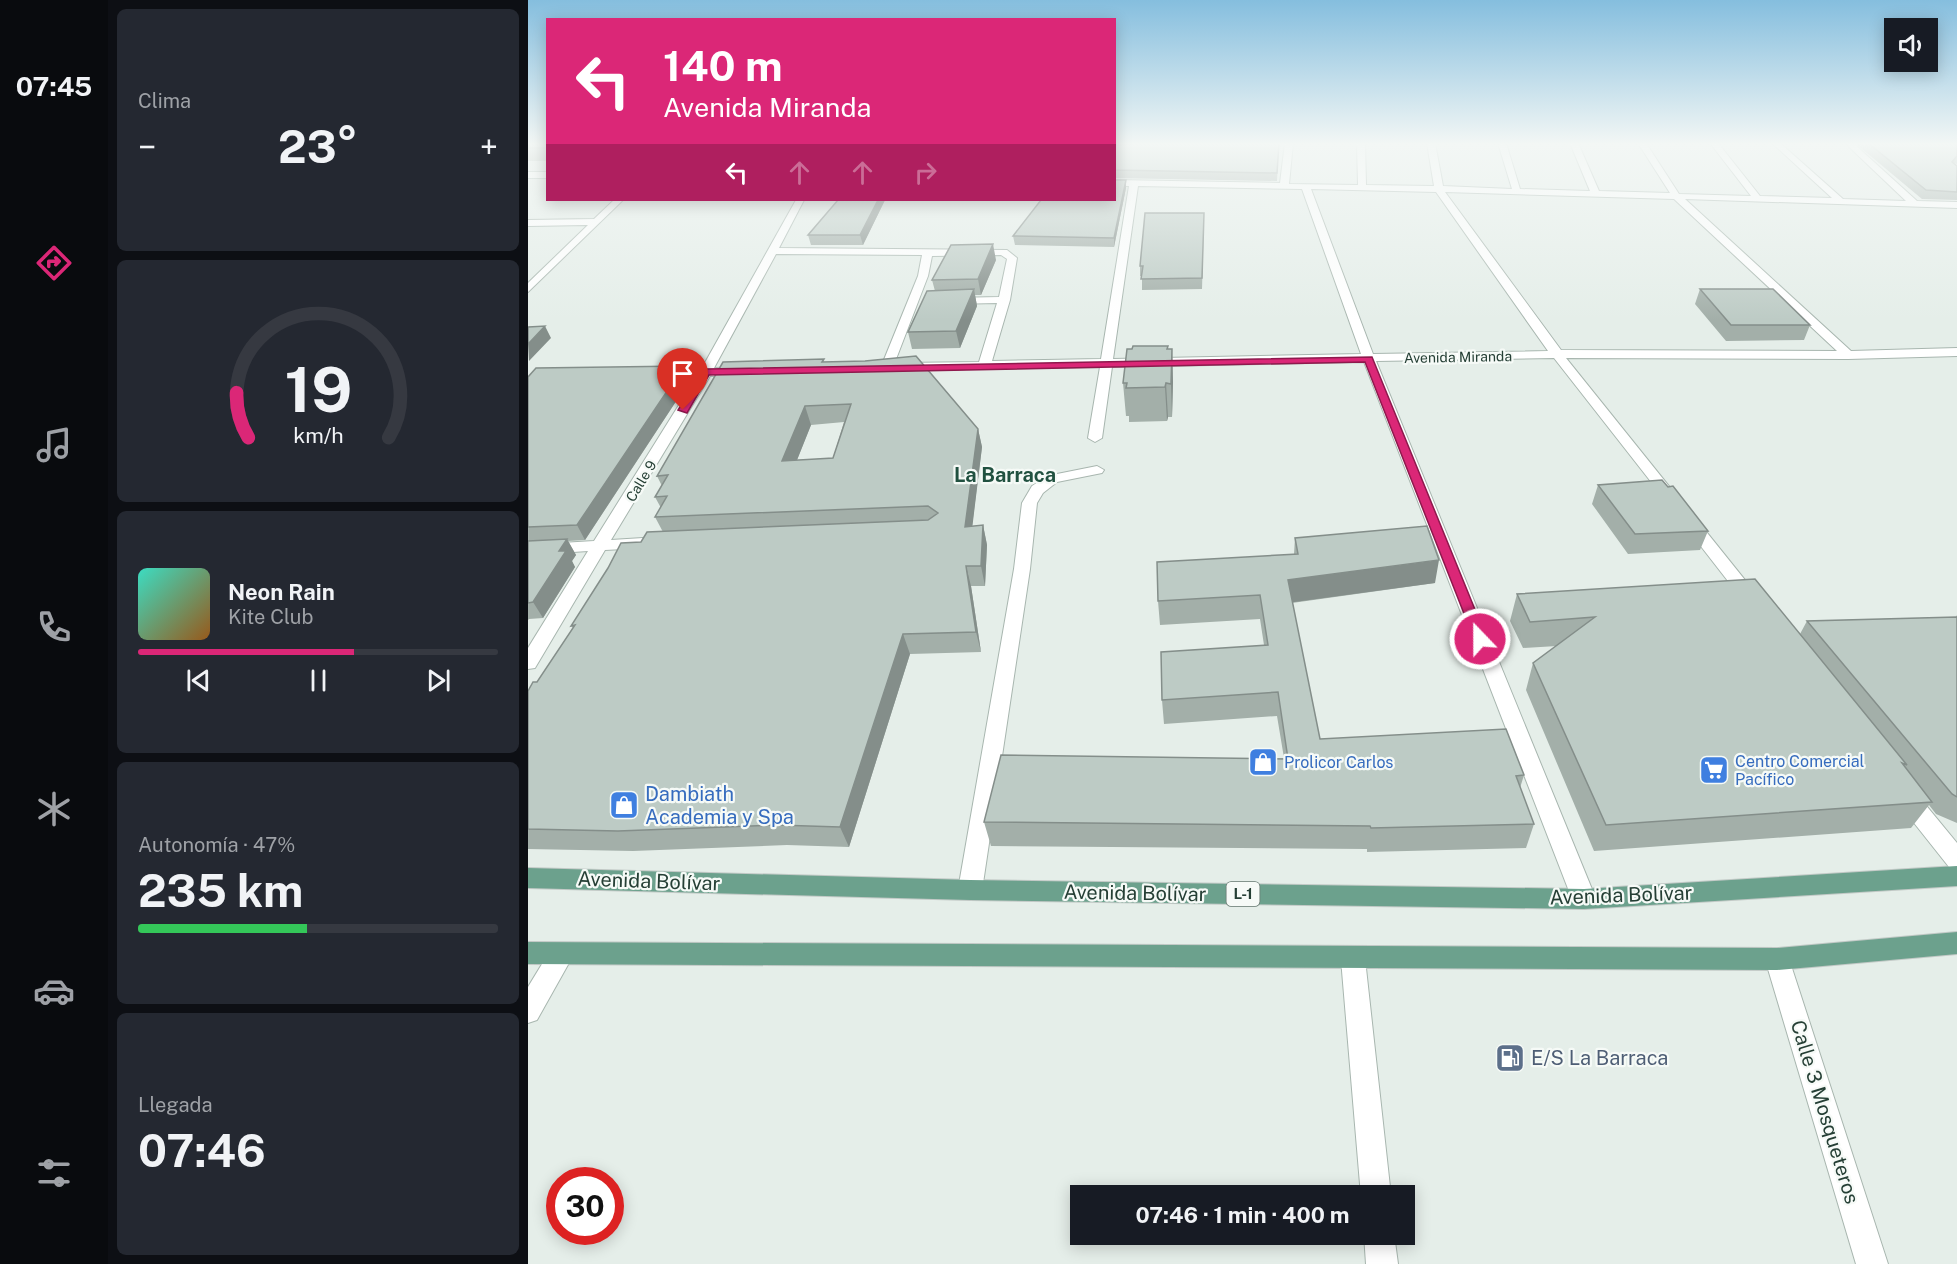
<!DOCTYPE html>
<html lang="es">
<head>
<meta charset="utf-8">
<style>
	:root { --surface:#171b24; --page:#242831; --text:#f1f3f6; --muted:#9ea1a6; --line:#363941; --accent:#db2777 }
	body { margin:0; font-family:"Public Sans",sans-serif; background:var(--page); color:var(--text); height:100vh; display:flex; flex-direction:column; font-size:22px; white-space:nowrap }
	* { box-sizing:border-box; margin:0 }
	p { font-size:20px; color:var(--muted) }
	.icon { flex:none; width:33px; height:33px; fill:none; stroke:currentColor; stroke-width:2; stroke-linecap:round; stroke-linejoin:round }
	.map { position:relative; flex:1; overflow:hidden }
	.drawer { display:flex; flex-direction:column; gap:9px; padding:9px; background:#0d0f14; width:420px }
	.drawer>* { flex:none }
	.banner { position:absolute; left:18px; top:18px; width:570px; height:183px; border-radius:0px; box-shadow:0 3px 15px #0003; background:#db2777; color:#fff; overflow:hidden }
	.controls { position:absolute; left:1356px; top:18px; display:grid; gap:12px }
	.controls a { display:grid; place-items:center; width:54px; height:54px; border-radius:0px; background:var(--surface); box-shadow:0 3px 15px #0003; font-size:30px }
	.speed { position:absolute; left:18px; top:1167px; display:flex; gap:12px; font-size:30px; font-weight:700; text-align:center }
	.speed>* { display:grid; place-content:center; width:78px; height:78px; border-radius:50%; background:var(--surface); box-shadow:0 3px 15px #0003; line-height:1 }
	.speed .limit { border:9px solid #d22; background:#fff; color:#111 }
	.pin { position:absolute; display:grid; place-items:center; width:51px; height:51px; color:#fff; margin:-62px -26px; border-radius:50% 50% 50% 0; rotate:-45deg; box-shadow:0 0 6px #0007 }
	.pin .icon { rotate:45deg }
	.me { position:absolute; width:66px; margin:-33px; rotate:338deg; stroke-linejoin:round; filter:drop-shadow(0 0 4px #0008) }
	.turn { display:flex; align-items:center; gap:21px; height:126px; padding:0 18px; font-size:27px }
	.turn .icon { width:78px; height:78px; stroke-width:2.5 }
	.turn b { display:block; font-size:42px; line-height:51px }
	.lanes { display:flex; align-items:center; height:57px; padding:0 18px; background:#0003; justify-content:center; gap:30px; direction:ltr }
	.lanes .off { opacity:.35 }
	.big { font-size:45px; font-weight:700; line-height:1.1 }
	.drawer .widget { flex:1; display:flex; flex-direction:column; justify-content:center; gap:9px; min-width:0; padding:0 21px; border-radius:9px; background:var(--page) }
	.drawer .dial { align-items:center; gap:0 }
	.dial svg { height:156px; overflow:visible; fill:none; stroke:var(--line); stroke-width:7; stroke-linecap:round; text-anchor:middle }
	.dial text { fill:var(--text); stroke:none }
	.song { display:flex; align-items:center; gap:18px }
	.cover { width:72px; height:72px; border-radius:9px; background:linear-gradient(135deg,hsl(170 70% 55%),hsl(30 70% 35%)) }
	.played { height:6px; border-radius:3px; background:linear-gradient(90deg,var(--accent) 60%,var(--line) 60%) }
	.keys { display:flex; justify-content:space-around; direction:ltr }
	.heat { display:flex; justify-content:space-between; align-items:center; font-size:33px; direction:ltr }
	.charge { height:9px; border-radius:4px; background:linear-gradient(90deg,#34c759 47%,var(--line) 0) }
	.trip { position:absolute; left:542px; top:1185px; width:345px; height:60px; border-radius:0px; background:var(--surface); box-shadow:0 3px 15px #0003; font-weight:700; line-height:60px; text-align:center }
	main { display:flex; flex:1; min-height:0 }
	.tabs { display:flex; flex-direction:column; width:108px; justify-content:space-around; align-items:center; background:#090b0e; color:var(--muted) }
	.tabs .icon { width:42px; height:42px }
	.tabs .on { color:var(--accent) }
	.tabs b { font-size:27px; color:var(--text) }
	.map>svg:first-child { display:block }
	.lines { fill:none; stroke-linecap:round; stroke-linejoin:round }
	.street-casing { stroke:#a8b6af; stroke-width:2 }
	.secondary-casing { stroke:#a4b9af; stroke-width:2 }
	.primary-casing { stroke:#c2c9c6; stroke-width:2 }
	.street { fill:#fff; fill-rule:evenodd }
	.secondary { fill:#fff; fill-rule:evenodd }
	.primary { fill:#6ca18d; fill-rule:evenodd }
	.wall { fill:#a3afa9; fill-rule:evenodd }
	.shaded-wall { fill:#848e8a }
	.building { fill:#bdcbc5; stroke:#848e8a; stroke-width:1.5; fill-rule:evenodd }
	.route { fill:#db2777; stroke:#8e194d; stroke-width:1.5 }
	.labels { text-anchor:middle; stroke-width:4.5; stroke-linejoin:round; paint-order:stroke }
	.far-street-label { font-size:14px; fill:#253f35; stroke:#f6faf7 }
	.shield { fill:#f6faf7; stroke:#64776f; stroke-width:1.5 }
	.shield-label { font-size:15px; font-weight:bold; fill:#253f35 }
	.shop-label { font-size:16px; fill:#366cbe; stroke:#f6faf7; text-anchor:start }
	.quarter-label { font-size:20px; font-weight:bold; fill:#215140; stroke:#f6faf7 }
	.near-shop-label { font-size:20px; fill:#366cbe; stroke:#f6faf7; text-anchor:start }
	.near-street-label { font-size:20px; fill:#253f35; stroke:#f6faf7 }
	.near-service-label { font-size:20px; fill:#4e5e75; stroke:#f6faf7; text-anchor:start }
</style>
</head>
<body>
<main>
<nav class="tabs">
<b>07:45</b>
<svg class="icon on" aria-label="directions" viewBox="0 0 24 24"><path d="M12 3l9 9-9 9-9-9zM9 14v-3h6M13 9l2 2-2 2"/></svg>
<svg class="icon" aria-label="music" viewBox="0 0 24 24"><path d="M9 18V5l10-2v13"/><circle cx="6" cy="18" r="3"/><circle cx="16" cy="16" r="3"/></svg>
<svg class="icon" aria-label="phone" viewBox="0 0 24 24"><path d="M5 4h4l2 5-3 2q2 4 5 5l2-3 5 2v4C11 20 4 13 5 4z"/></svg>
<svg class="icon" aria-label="climate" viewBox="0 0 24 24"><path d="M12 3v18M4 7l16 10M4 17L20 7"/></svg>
<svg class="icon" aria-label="car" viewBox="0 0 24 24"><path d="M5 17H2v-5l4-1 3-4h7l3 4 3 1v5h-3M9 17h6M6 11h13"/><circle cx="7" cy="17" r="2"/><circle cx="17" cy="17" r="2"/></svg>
<svg class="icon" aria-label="filters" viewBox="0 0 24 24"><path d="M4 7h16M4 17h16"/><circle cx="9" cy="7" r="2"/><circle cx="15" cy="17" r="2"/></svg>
</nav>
<section class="drawer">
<div class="widget"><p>Clima</p>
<div class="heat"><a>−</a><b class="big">23°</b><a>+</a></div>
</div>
<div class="widget dial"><svg viewBox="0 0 100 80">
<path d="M14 69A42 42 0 1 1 86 69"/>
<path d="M14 69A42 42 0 0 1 8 46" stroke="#db2777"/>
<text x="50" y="56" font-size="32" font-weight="700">19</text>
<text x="50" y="72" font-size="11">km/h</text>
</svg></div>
<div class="widget">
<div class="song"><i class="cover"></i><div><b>Neon Rain</b><p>Kite Club</p></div></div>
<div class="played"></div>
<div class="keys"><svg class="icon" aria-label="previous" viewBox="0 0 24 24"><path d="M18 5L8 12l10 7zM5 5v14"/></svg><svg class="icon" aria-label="pause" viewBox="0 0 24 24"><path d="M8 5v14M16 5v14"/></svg><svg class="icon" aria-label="next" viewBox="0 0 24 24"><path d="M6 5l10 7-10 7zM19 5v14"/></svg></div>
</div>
<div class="widget"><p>Autonomía · 47%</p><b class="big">235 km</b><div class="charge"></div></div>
<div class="widget"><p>Llegada</p><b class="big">07:46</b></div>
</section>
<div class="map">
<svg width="1429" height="1264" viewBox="0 0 1429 1264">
	<rect width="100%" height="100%" fill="#e5eee9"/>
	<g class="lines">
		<g class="street-casing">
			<path id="street" d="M757,143H765L761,184L830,185L829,143H837L838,185L906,186L899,143H907L915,186L984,189L970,143H978L992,189L1062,191L1042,143H1050L1071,191L1142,193L1110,143H1118L1151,194L1223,196L1182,143H1190L1232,196L1304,198L1244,143H1252L1315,199L1378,201L1317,143H1325L1389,201L1429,202V208L1157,199L1323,351L1429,348V356L1320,359L1038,358L1148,495L1151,498L1148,501H1138L1026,358L848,361L1068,899L1064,906L1056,909L1048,906L1044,899L836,362L584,367L574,438L567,442L560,438L572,367L370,370V364L374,363L451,362L469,303L424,304L418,301L424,298L471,297L479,259L473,255L404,256L400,276L365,367L359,371L353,367L390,276L394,255L248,254L186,368L214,367L220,371L214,375L182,376L83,540L115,538L123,543L115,548L77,550L7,668L0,669V648L60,551L0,555V545L66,541L169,376L134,377L128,373L134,369L174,368L268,200H276L251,248L479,250L489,258L482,300L464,361L573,359L601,186H586V180L752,183ZM610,186L774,189L833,354L585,359ZM783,189L908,192L1020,351L845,354ZM917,192L1146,199L1309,351L1033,350Z
				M86,200H95L0,292V283L60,225L0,226V220L66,219Z
				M569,466L576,470L574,473L529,482L515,493L509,503L502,569L454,890L450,897L442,900L434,897L430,890L486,569L494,503L504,486L519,476Z
				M1162,517L1168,519L1229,595L1232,599L1229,603H1217L1154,522Z
				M1379,789L1387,792L1429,843V870L1421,867L1371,804L1368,798L1371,792Z
				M34,943L43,946L46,954L9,1020L0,1023V987L25,946Z
				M825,948L834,951L837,959L863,1196H833L813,959L816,951Z
				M1249,948L1258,951L1261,959L1360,1264H1328L1237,959L1240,951Z
				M836,1234H866L870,1264H838Z"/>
		</g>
		<g class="secondary-casing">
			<path id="secondary" d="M0,172H20V178H0Z"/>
		</g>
		<g class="primary-casing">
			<path id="primary" d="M1429,866V886L1056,909L442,900L0,888V868L442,880L1056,889Z
				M1429,932V954L1249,970L0,964V942L1249,948Z"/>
		</g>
		<use href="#street" class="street"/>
		<use href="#secondary" class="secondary"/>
		<use href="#primary" class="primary"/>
	</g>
	<path class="wall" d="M0,143H20V161H0Z
		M751,143L749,181L586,178V145Z
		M1327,143H1429V164L1426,163H1425L1429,166V200L1394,199Z
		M598,188L586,247L487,245L485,236Z
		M310,200H357L335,245H283L280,235Z
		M676,223L674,289L614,290V276H612V266Z
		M468,260L453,295H447L449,306L432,348L384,349L380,332L407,291L404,280Z
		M1172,289L1282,325L1276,340L1198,341L1167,304Z
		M640,349H644L645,382L644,417H640L639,421L601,422V416H598L595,383Z
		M297,362L450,429L454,447L444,526L455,525L459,545L457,586H443L453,652L382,654L321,847L259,845L105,851L0,849V691L9,682L45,628L43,626L113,542L135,532L127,517L133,508L127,497L134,486L129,476ZM316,422L305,458L269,460L283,425Z
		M0,377L162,380L57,540L40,541L48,555L44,561L47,567L15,618L1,619L0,620Z
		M1070,485L1140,487L1180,531L1172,550L1100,554L1064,504Z
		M767,538L907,583L764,603L792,739L996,775L992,788L1006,824L998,848L839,852V849L463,846L456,822L756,758L749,716L636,724L634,700L736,645L732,619L632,625L630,601L766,554Z
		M989,594L1272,634L1279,621L1428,617L1429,615V823L1408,814L1401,805L1383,828L1066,851L998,690L1005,663L1029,646L995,648L982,621Z"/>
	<path class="shaded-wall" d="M598,180V188L586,247V238Z
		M350,200H357L335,245L332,235Z
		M465,244L468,260L453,295L450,279Z
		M446,289L449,306L432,348L428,331Z
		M17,326L23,338L1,361L0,344Z
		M644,349L645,382L644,417L643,384Z
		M156,366L162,380L57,540L49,525Z
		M638,383L640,417L639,421L637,387Z
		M277,406L283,425L261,480L254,461Z
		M450,429L454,447L442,546L437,527Z
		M455,525L459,545L457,586L453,566Z
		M39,539L48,555L44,561L47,567L15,618L5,602L31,551Z
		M911,560L907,583L759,603L760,580Z
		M438,566L443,586L453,652L448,632Z
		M375,634L382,654L321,847L312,827Z"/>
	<path class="building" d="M0,143H20V148H0Z
		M617,143H751L749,173L586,170V145Z
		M1340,143H1429V156L1424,162L1429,166V192L1398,190Z
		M586,180H598L586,238L485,236L513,200H586Z
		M310,200H350L332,235H280Z
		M617,213H676L674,278L613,279L615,266H612Z
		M465,244L450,279L404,280L423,245Z
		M446,289L428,331L380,332L399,291Z
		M1172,289H1245L1282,325H1203Z
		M17,326L0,344V327Z
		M605,346H640L639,349H644L643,384L638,383L637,387L598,388L599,383H595L599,349H604Z
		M388,356L450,429L437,527L455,525L453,566H438L448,632L375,634L312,827L249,825L90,831L0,829V691L5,682H9L47,625L43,626L80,568L93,543L113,542L119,532L400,520L410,513L400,506L127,517L139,496L127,497L140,475L129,476L195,362L296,359L294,362L337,361ZM323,404L305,458L254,461L277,406Z
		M156,366L49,525L0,527V377L8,368Z
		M1134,480L1140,487L1145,486L1180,531L1107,534L1070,485Z
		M899,526L911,560L760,580L792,739L978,729L996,775L988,776L1006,824L843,828L842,826L456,822L473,755L760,759L750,692L634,700L633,652L740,645L732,595L630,601L629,562L770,554L767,538Z
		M39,539L31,551H38L5,602L0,603V541Z
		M1227,579L1379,765L1374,763L1404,802L1078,825L1005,663L1067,617L1002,622L989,594Z
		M1429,617V797L1424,794L1279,621Z"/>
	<linearGradient id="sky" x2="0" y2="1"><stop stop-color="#85bede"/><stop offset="0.45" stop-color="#f3f7f5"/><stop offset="1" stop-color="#f3f7f5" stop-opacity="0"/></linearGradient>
	<rect width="1429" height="320" fill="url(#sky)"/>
	<path class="route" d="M844,357L959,639L957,643H948L946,639L837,362L181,375L159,413L150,410L174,372L178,369Z"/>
	<defs>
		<g id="shop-square" transform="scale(1.5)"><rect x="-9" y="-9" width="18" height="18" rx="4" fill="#3f7fe0" stroke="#f6faf7"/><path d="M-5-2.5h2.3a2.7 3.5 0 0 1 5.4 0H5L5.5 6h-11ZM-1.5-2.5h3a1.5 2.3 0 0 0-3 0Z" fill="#fff"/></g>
		<g id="supermarket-square" transform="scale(1.5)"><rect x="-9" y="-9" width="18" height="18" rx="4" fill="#3f7fe0" stroke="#f6faf7"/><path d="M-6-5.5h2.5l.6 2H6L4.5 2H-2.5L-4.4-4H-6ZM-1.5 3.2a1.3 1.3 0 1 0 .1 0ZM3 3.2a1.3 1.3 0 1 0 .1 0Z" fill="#fff"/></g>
		<g id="fuel-square" transform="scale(1.5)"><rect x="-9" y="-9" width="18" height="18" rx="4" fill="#5c6f8a" stroke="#f6faf7"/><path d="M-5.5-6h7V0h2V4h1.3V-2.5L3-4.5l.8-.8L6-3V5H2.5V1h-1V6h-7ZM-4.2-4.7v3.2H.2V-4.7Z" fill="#fff"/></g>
	</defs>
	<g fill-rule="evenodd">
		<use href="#shop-square" x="735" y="762"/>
		<use href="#supermarket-square" x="1186" y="770"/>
		<use href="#shop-square" x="96" y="805"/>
		<use href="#fuel-square" x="982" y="1058"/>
	</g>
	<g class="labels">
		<g class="far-street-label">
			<text transform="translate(930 357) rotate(-1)" y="5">Avenida Miranda</text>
			<text transform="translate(113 481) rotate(-59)" y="5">Calle 9</text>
		</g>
		<rect class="shield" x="698.5" y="882" width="33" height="24" rx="4.5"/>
		<g class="shield-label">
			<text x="715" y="899">L-1</text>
		</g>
		<g class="shop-label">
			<text x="1207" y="767">Centro Comercial<tspan x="1207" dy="18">Pacífico</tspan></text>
			<text x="756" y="768">Prolicor Carlos</text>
		</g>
		<g class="quarter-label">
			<text x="477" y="482">La Barraca</text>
		</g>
		<g class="near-shop-label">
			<text x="117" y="801">Dambiath<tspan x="117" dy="23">Academia y Spa</tspan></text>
		</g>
		<g class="near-street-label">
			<text transform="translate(121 881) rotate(2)" y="7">Avenida Bolívar</text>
			<text transform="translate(607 893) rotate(1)" y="7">Avenida Bolívar</text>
			<text transform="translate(1093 895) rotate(-2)" y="7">Avenida Bolívar</text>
			<text transform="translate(1297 1112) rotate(73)" y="7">Calle 3 Mosqueteros</text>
		</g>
		<g class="near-service-label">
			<text x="1003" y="1065">E/S La Barraca</text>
		</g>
	</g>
</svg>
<div class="controls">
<a><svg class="icon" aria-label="sound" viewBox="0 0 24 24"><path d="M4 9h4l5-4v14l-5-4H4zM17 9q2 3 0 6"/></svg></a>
</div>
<div class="speed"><div class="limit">30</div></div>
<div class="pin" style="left:155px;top:410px;background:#d93025"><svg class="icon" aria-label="arrive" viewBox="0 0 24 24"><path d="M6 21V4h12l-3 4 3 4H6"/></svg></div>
<svg class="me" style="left:952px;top:639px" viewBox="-20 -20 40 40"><circle r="17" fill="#db2777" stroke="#fff" stroke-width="3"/><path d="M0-11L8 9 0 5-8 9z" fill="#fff"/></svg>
<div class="trip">07:46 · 1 min · 400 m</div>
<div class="banner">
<div class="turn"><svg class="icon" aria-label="left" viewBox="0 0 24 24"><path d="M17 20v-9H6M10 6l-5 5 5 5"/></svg><div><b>140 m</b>Avenida Miranda</div></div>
<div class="lanes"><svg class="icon" aria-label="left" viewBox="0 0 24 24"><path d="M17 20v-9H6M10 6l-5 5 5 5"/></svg><svg class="icon off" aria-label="ahead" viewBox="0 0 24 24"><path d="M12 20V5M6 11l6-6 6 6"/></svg><svg class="icon off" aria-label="ahead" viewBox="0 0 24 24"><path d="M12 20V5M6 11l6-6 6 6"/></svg><svg class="icon off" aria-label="right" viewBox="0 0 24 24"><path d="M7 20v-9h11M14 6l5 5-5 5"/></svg></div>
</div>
</div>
</main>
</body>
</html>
